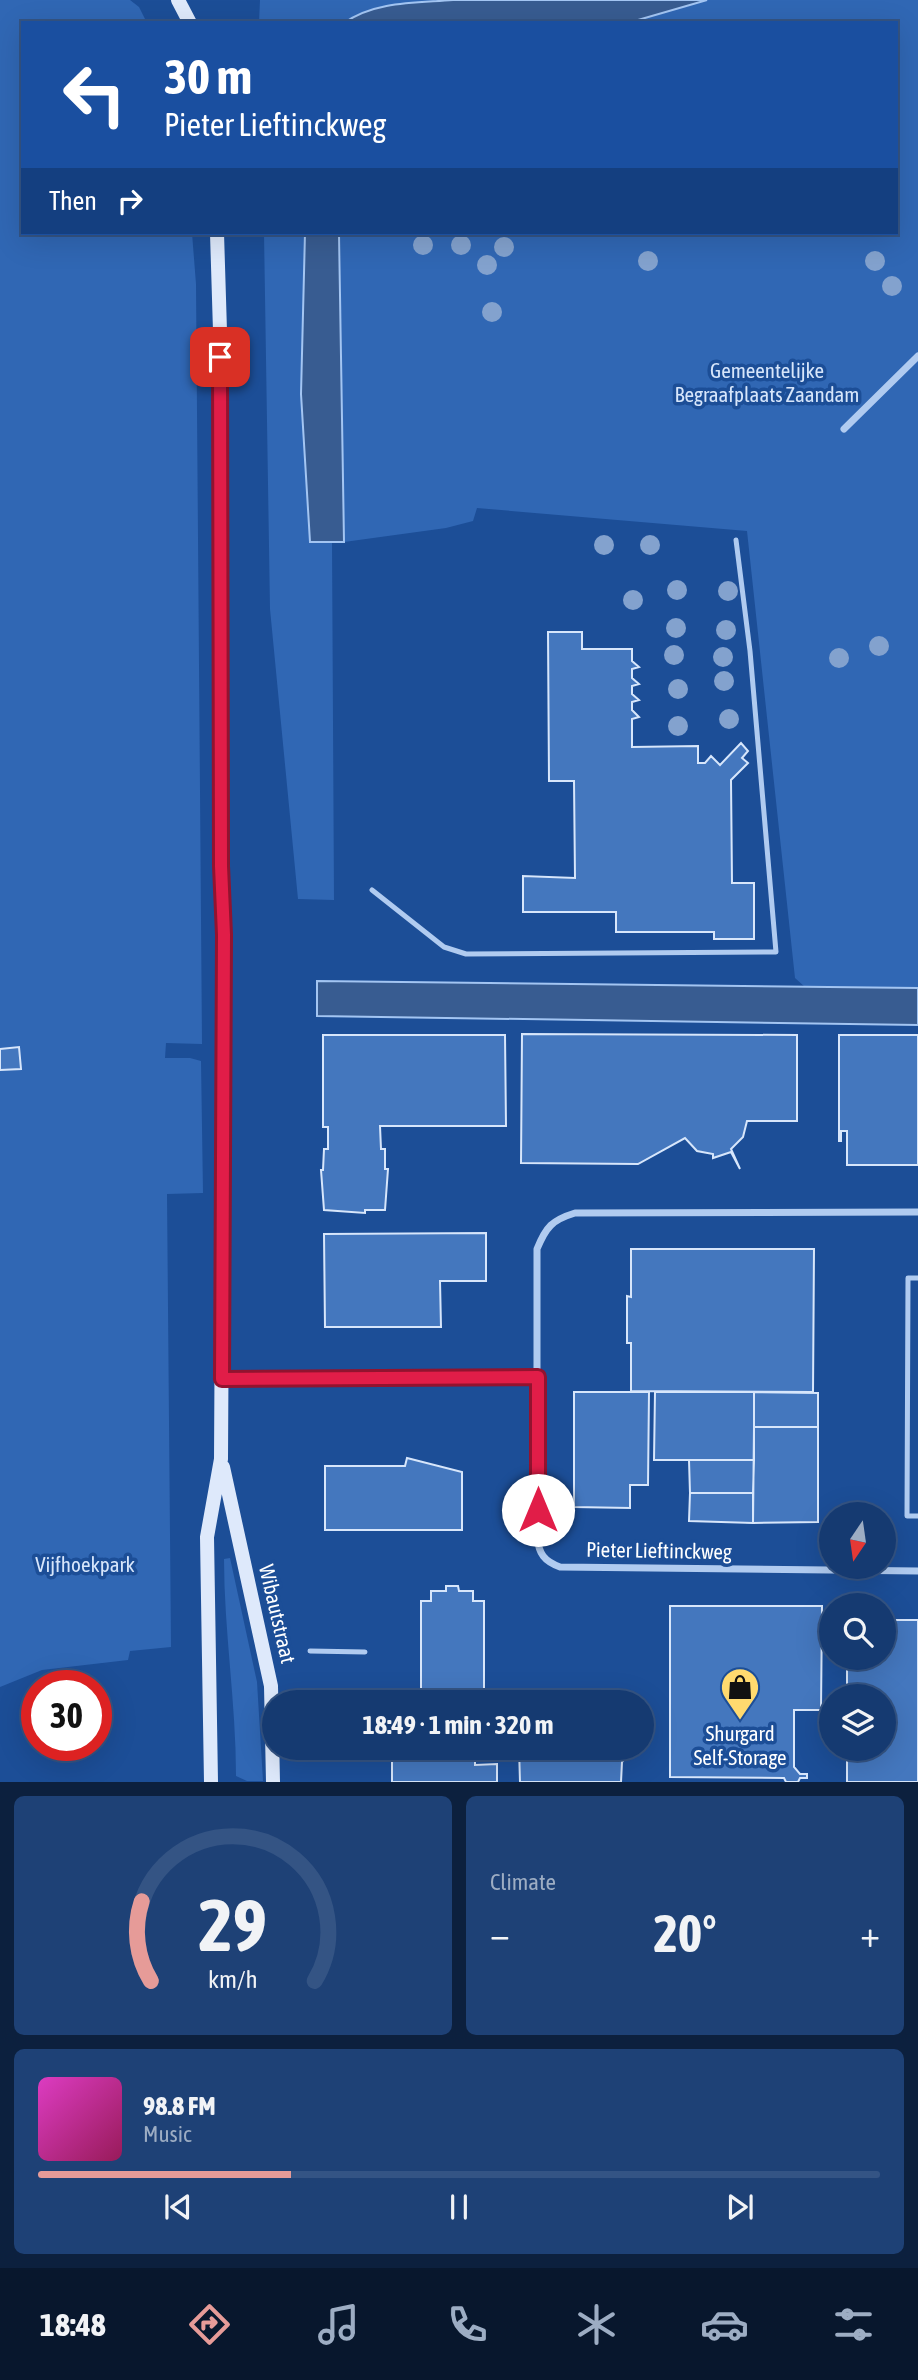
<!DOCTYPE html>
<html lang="en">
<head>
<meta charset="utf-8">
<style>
	:root { --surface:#153a71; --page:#1e4176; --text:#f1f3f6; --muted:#9dadc3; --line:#345484; --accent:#e69b98 }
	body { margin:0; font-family:"Asap Condensed",sans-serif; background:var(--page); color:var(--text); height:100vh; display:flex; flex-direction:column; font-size:26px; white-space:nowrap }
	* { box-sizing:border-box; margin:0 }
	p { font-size:23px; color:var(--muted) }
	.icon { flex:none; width:38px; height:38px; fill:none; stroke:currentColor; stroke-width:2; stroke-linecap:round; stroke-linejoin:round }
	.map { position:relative; height:1782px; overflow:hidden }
	.panel { display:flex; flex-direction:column; gap:14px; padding:14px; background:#0c203e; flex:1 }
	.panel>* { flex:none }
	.hud { position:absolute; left:21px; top:21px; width:877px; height:214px; border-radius:0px; box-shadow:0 7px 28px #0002,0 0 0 2px var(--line); background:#1a4fa0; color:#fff; overflow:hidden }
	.needle { width:46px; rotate:193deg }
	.buttons { position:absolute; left:819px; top:1502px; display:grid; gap:14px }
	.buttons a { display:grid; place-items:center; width:77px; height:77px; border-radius:50%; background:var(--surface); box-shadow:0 7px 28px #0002,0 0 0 2px var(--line); font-size:35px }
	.speed { position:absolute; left:21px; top:1670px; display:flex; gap:14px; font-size:35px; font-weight:700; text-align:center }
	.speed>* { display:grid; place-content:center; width:91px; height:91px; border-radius:50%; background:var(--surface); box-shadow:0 7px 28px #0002,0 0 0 2px var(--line); line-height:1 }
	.speed .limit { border:10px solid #d22; background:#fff; color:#111 }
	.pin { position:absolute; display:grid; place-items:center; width:60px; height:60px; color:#fff; margin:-30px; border-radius:14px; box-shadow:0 4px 10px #0006 }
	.me { position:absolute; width:77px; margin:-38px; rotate:0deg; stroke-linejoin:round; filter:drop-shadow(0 0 5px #0008) }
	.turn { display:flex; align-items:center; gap:24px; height:147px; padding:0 28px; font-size:32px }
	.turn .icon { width:91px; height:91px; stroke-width:2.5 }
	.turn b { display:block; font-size:49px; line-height:60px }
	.then { display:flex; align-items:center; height:66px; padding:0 28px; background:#0003; gap:14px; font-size:26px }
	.big { font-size:52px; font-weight:700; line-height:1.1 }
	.panel .widget { flex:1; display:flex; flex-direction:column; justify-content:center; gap:10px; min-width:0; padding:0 24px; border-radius:10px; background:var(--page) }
	.panel .dial { align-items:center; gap:0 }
	.dial svg { height:182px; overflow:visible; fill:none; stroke:var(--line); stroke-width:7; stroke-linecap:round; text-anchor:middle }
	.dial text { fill:var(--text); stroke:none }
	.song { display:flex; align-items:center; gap:21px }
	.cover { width:84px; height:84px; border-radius:10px; background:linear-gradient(135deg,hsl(310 70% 55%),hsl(330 70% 35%)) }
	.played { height:7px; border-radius:4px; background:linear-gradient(90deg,var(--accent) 30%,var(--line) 30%) }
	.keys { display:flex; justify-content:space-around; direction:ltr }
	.heat { display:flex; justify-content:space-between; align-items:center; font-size:38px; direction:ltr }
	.panel .tiles { flex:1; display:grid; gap:14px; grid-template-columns:1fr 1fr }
	.widget:last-child { grid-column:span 2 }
	.trip { position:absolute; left:262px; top:1690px; width:392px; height:70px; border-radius:35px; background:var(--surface); box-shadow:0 7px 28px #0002,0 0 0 2px var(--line); font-weight:700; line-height:70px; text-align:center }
	.tab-bar { display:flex; height:112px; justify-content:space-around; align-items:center; background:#08172d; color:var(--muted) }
	.tab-bar .icon { width:49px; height:49px }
	.tab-bar .selected { color:var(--accent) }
	.tab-bar b { font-size:32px; color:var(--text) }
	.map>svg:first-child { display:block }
	.green { fill:#3067b4 }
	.water { fill:#385c91; stroke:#a3c5f2; stroke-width:2 }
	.building { fill:#4477be; stroke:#d7e6fb; stroke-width:2 }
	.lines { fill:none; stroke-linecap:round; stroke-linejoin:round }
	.lane { stroke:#b0cbf0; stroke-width:5 }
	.street { stroke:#b0cbf0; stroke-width:7 }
	.secondary { stroke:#dee9fb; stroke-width:14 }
	.tree { fill:#83a2ce }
	.route-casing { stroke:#92132f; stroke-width:18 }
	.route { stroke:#e11d48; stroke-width:12 }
	.labels { text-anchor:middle; stroke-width:7; stroke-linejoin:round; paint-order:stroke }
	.park-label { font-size:21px; fill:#d7e6fb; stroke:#1c4e97 }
	.street-label { font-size:21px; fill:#fff; stroke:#1c4e97 }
	.poi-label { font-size:21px; fill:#fff; stroke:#1c4e97 }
</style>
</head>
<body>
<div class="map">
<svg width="918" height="1782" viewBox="0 0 918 1782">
	<rect width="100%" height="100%" fill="#1c4e97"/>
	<path class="green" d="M0,0H130L139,7L147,23H23V233H192L196,284L202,1044L166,1043L165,1058H190L201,1061L203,1193L167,1194L171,1647L130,1651L128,1660L42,1670L0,1687Z
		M260,0H453C416,3 375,1 344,23H259Z
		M707,0H918V988L805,987L795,978L747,531L477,508L473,521L446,528L344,542L340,233H896V23H615L638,20Z
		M264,233H305L301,394L310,542H332L334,900L298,899L270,609Z
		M230,1558L257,1682L263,1781H247L236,1776C236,1703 224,1631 224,1559Z"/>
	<path class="water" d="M453,0H707L638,20L615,23H344C375,1 416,3 453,0Z
		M305,233H339L344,542H310L301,394Z
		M317,981L918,988V1025L317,1016Z"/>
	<path class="building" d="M548,632H582V649H632V661L639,667L632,669V678L639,684L632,686V694L639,700L632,702V710L639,717L632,719V747L698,746V763H705L711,756L720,765L741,743L748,751L742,758L748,763L731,780L732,883H754V939H714V932H616V912H523V876L575,878L574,781H549Z
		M522,1034L797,1035V1121H747L743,1137L731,1149L740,1169L731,1152L713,1158V1154L697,1151L685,1138L638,1164L521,1163Z
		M323,1035H505L506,1126H380L381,1149H385V1169H388L385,1210H365V1213L324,1210L321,1170H323L324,1149H328V1127H323Z
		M839,1035H918V1165H847V1131H841V1141H839Z
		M19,1047L21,1069L0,1070V1049Z
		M486,1233V1281H440L441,1327H325L324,1234Z
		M631,1249H814L813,1392L631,1391V1343H627V1296L631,1297Z
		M574,1392H649L648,1485H630V1508L574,1507Z
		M655,1392H754V1460H654Z
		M754,1392L818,1393V1427H754Z
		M754,1427H818V1522L753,1523Z
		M407,1458L462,1472V1530H325V1466H405Z
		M689,1460H754L753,1493H690Z
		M690,1493H753V1523L689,1521Z
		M446,1586H458L459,1591H473V1601H484V1703H421V1601H431V1591H446Z
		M670,1606H822L821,1710H794V1767L800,1774H807V1778H800L798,1782H786L784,1778L670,1777Z
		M884,1620H918V1782H847V1748H884V1696H847V1657H884Z
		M422,1748H485V1753L475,1752V1765L497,1764V1782H392V1751L422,1752Z
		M519,1748H622L627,1756L622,1762L621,1782H520Z"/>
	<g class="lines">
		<path class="lane" d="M372,890L444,947L466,954L776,952L750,651L736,540
			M918,1278H908L907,1516H918
			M310,1651L365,1652"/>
		<path class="street" d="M844,429L918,356
			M918,1212L575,1213C552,1220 546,1227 537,1249V1537C539,1554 544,1561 560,1567L918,1571
			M222,1379L538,1377"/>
		<path class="secondary" d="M178,0L190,23
			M223,1467L271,1686L273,1782
			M211,1782L207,1537L221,1459L224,935L221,866L220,331L217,233"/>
	</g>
	<g class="tree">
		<circle cx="423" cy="245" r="10"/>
		<circle cx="461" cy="245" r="10"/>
		<circle cx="504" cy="247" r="10"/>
		<circle cx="648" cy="261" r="10"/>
		<circle cx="875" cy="261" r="10"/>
		<circle cx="487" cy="265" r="10"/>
		<circle cx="892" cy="286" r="10"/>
		<circle cx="492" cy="312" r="10"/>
		<circle cx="604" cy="545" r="10"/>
		<circle cx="650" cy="545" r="10"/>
		<circle cx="677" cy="590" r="10"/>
		<circle cx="728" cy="591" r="10"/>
		<circle cx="633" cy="600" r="10"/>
		<circle cx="676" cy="628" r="10"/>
		<circle cx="726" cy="630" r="10"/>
		<circle cx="879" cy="646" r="10"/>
		<circle cx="674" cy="655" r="10"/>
		<circle cx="723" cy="657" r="10"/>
		<circle cx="839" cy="658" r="10"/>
		<circle cx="724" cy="681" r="10"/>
		<circle cx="678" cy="689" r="10"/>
		<circle cx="729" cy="719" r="10"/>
		<circle cx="678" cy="726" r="10"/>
	</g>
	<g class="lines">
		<g class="route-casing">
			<path id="route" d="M220,357L221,866L224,935L222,1379L538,1377V1510"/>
		</g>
		<use href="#route" class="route"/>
	</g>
	<defs>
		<g id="shop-pin" transform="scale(2.0125)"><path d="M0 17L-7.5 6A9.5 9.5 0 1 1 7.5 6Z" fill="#ffda6f" stroke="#1c4e97"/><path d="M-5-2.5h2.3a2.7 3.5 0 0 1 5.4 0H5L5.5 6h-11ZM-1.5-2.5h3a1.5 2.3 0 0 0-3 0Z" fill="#111"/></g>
	</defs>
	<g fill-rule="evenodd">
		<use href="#shop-pin" x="740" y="1687"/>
	</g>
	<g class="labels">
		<g class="park-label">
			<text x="767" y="378">Gemeentelijke<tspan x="767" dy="24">Begraafplaats Zaandam</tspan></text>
			<text x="85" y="1572">Vijfhoekpark</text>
		</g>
		<g class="street-label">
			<text transform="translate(659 1551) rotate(1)" y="7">Pieter Lieftinckweg</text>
			<text transform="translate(277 1614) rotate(77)" y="7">Wibautstraat</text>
		</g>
		<g class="poi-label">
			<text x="740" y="1741">Shurgard<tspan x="740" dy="24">Self-Storage</tspan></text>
		</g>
	</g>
</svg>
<div class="buttons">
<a><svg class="needle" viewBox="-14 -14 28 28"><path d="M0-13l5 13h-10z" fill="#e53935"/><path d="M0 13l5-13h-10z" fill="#9dadc3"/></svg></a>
<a><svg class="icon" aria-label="search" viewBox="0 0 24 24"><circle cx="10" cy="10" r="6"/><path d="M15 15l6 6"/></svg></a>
<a><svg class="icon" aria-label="layers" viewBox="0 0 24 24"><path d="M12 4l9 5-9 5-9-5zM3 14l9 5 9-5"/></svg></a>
</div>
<div class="speed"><div class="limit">30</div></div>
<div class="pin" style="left:220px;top:357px;background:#d93025"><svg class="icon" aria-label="arrive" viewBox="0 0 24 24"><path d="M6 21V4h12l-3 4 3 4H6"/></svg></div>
<svg class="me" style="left:538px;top:1510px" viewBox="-20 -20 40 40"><circle r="19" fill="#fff"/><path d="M0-13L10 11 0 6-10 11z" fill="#e11d48"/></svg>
<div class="trip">18:49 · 1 min · 320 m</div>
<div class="hud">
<div class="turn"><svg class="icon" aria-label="left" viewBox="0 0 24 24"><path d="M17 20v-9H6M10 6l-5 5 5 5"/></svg><div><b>30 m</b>Pieter Lieftinckweg</div></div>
<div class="then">Then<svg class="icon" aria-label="right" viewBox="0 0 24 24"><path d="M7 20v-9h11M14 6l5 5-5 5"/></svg></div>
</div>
</div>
<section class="panel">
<div class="tiles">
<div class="widget dial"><svg viewBox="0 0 100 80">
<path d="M14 69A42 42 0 1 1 86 69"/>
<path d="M14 69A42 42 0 0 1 10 34" stroke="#e69b98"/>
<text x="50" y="56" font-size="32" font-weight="700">29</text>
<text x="50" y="72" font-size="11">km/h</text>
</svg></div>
<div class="widget"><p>Climate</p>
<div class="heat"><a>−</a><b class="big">20°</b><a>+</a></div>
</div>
<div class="widget">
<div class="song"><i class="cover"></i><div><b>98.8 FM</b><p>Music</p></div></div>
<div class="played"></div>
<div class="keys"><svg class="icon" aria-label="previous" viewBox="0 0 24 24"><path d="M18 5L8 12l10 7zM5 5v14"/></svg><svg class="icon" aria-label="pause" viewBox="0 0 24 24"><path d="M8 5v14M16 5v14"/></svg><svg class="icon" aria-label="next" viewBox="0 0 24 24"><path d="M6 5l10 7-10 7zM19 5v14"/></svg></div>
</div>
</div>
</section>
<nav class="tab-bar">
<b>18:48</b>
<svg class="icon selected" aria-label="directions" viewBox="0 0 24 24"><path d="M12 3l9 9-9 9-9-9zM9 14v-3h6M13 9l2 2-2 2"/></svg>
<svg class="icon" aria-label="music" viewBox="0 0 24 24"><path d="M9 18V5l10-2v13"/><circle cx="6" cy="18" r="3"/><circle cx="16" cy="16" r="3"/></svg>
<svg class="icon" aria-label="phone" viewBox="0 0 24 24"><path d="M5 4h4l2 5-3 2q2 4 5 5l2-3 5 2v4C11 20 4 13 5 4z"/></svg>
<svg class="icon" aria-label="climate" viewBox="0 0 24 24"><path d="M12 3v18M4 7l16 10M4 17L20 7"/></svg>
<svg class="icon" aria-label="car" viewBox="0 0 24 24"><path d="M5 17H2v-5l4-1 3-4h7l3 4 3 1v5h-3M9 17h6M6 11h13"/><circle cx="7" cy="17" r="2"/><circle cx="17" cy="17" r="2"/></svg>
<svg class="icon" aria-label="filters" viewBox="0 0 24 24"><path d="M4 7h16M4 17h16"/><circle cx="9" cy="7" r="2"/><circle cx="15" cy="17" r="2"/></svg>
</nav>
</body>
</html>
